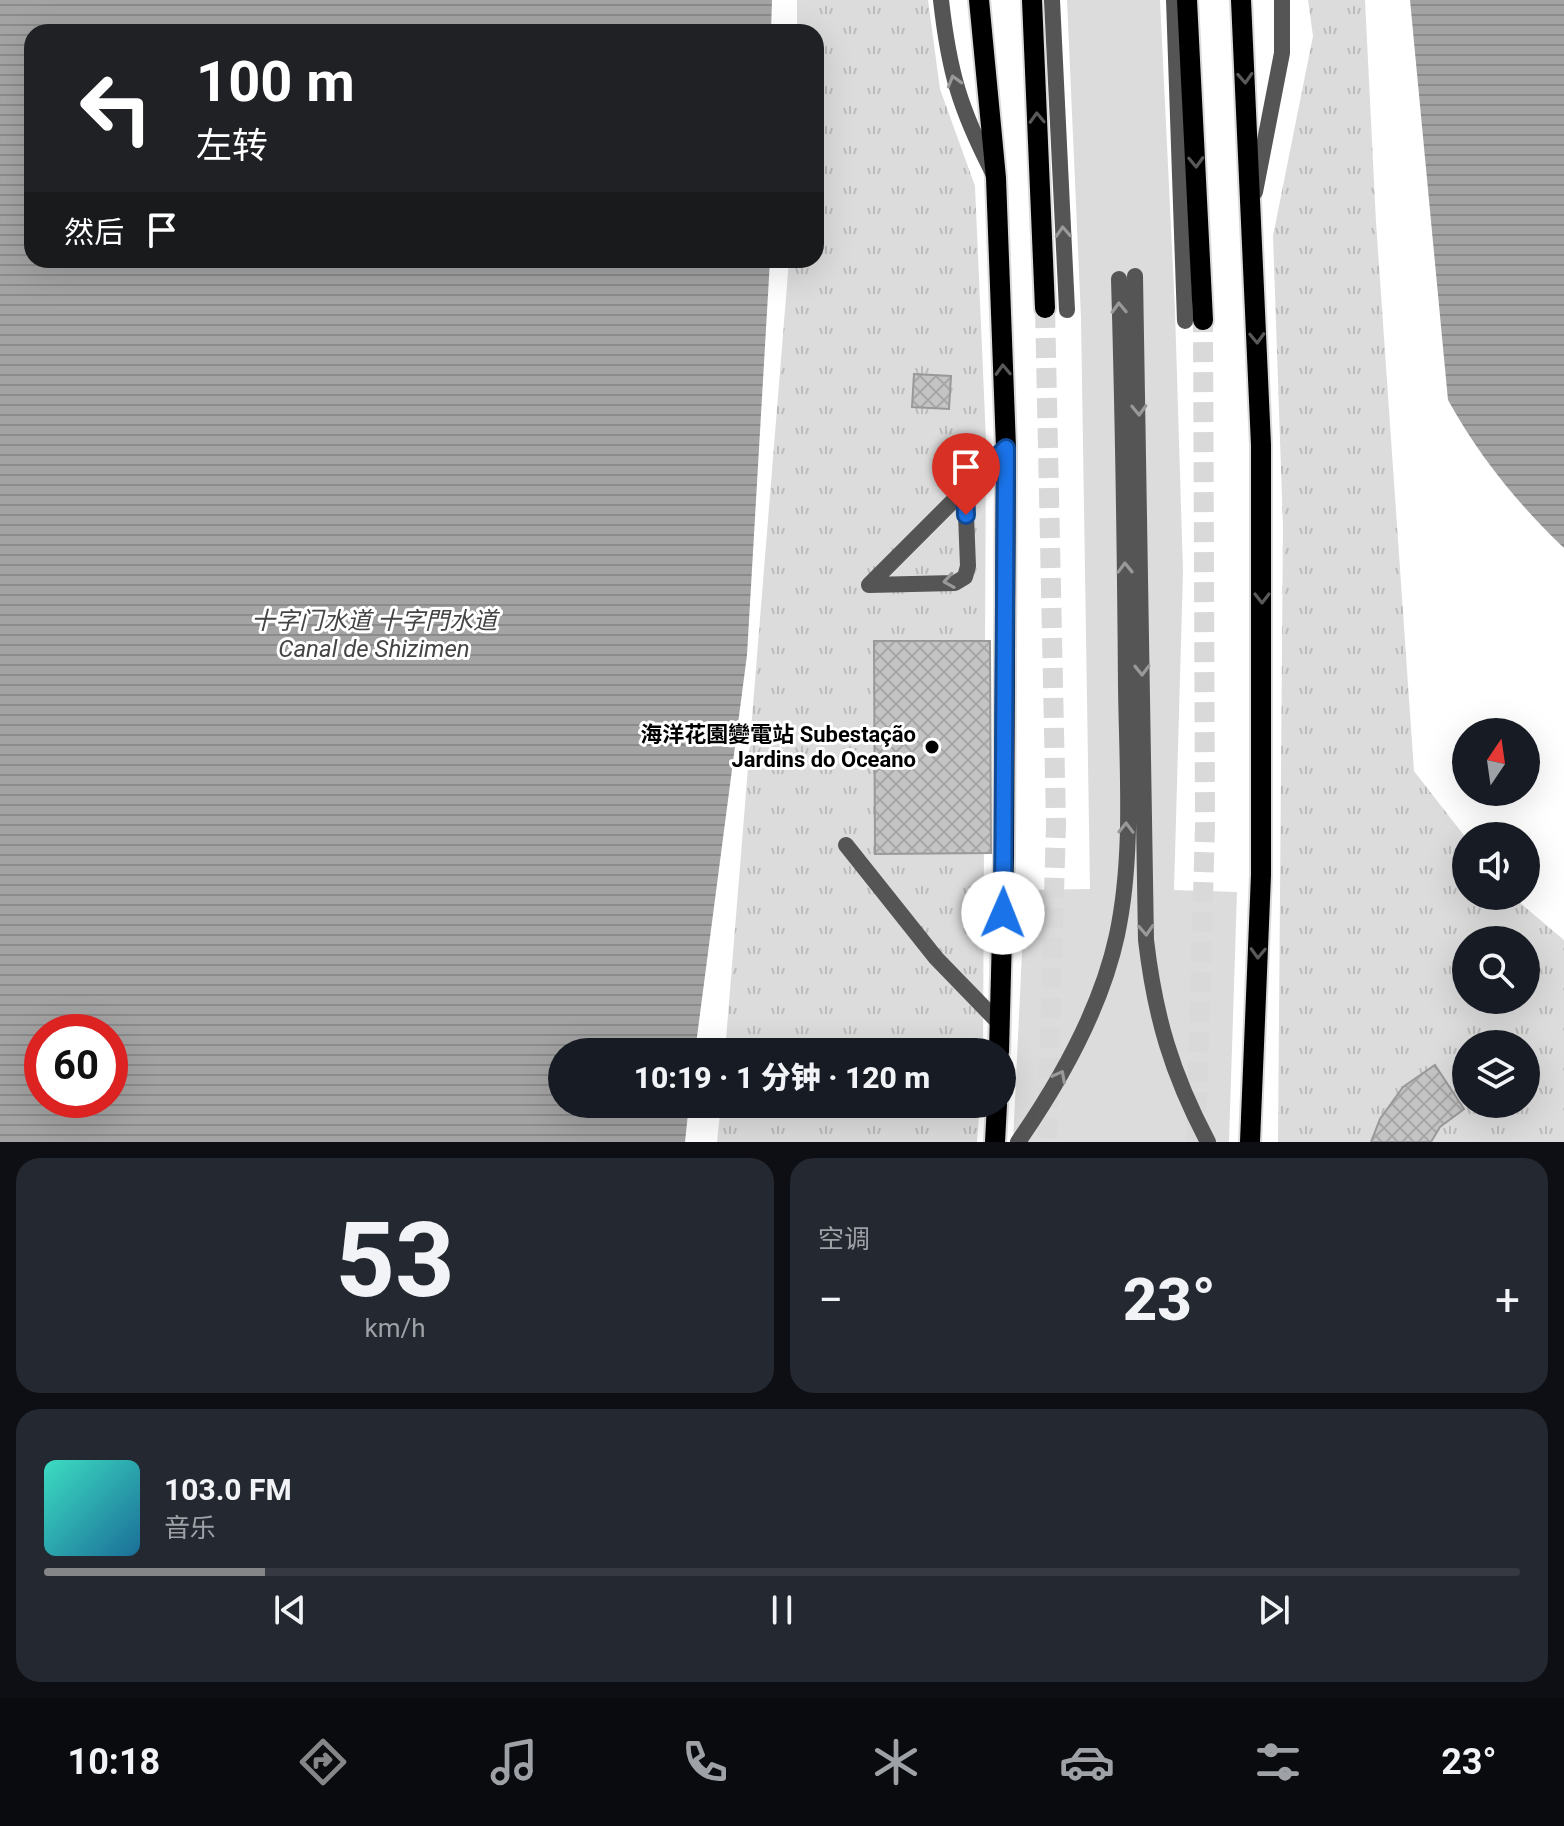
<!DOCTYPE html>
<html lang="zh">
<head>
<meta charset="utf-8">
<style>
	:root { --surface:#171b24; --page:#242831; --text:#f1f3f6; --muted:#9ea1a6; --line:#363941; --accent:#858687 }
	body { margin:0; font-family:Roboto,"Noto Sans SC",sans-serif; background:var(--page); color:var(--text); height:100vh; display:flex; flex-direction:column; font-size:30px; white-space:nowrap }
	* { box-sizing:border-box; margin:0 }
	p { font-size:26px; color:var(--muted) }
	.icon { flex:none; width:44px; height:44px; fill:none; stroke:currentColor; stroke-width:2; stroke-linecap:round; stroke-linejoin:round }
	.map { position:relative; height:1142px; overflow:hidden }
	.panel { display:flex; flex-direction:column; gap:16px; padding:16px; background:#0d0f14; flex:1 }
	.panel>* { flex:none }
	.top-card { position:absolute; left:24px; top:24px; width:800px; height:244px; border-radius:24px; box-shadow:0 8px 32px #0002; background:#202124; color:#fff; overflow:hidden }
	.needle { width:52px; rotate:13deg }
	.controls { position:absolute; left:1452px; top:718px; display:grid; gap:16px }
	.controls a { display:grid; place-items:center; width:88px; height:88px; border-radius:50%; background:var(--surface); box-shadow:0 8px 32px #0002; font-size:40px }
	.speed { position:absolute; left:24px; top:1014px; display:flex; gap:16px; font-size:40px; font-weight:700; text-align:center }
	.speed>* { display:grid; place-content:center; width:104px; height:104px; border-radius:50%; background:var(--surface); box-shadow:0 8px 32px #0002; line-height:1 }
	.speed .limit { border:12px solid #d22; background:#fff; color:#111 }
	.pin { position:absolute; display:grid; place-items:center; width:68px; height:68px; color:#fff; margin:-82px -34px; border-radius:50% 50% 50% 0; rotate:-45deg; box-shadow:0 0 8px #0007 }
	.pin .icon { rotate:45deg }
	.me { position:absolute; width:88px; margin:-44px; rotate:1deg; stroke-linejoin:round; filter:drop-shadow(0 0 6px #0008) }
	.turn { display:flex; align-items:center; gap:28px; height:168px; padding:0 40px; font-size:36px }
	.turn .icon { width:104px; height:104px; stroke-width:2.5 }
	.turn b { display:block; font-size:56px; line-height:68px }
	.then { display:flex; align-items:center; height:76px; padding:0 40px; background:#0003; gap:16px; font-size:30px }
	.big { font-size:60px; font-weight:800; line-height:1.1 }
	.panel .widget { flex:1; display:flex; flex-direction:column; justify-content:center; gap:12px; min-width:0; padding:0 28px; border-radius:24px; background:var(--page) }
	.panel .dial { align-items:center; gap:0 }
	.dial b { font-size:104px; line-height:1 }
	.song { display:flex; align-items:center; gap:24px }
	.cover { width:96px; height:96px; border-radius:12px; background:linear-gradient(135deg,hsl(170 70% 55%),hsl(200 70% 35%)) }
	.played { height:8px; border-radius:4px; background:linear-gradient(90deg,var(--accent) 15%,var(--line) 15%) }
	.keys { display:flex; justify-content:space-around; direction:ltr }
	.heat { display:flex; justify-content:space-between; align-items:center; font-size:44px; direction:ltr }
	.panel .tiles { flex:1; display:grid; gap:16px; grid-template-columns:1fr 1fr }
	.widget:last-child { grid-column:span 2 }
	.trip { position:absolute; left:548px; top:1038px; width:468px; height:80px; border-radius:40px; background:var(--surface); box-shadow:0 8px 32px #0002; font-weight:800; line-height:80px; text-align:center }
	.dock { display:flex; height:128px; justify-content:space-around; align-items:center; background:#090b0e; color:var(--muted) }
	.dock .icon { width:56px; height:56px }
	.dock .selected { color:var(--accent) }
	.dock b { font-size:36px; color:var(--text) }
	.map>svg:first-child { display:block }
	.grass { fill:#dcdcdc }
	.park { fill:url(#park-tufts); fill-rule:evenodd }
	.water { fill:url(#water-rules); fill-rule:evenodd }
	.building { fill:url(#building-cross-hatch); stroke:#999; stroke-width:2 }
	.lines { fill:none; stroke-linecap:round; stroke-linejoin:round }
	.primary-tunnel { stroke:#d9d9d9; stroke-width:20; stroke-dasharray:20 10; stroke-linecap:butt }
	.primary-casing { stroke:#dbdbdb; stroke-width:24 }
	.service { stroke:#555; stroke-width:16 }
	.primary { stroke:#000; stroke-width:20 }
	.oneway { stroke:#595959 }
	.oneway2 { stroke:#999 }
	.route-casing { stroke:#114b97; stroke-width:20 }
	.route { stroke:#1a73e8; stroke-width:14 }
	.poi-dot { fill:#000; stroke:#fff; stroke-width:3 }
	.labels { text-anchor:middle; stroke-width:6; stroke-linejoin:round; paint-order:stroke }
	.poi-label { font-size:22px; font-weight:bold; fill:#000; stroke:#fff; text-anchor:end }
	.water-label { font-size:24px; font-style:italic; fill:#444; stroke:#fff }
</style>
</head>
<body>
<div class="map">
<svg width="1564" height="1142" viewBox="0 0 1564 1142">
	<defs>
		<pattern id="park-tufts" width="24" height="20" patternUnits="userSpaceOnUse" patternTransform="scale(2)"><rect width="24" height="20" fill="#dcdcdc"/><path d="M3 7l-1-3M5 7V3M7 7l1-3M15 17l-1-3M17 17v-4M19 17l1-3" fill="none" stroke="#bbb"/></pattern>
		<pattern id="water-rules" width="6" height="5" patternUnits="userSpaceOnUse" patternTransform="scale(2)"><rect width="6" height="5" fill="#a3a3a3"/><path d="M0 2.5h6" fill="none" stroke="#8b8b8b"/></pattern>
		<pattern id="building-cross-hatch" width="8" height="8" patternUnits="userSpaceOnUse" patternTransform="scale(2)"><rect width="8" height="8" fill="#c4c4c4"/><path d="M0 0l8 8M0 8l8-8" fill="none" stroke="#a7a7a7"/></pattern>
	</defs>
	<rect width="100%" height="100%" fill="#fff"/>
	<path class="grass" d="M1067,0H1160L1175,311L1183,571L1174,890L1237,892L1229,1142H1013L1025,890L1090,889L1081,318Z"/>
	<path class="park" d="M797,0H928L940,89L975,186L986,441L983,1052H725L789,260H816V32H797Z
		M1308,0H1365L1376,222L1414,771L1466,838V896H1512L1564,940V1142H1278L1283,527L1273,236L1313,36ZM1466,940H1526V1000H1466ZM1466,1044H1526V1104H1466Z
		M721,1104H980L977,1142H717Z"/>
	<path class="water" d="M0,0H772L771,32H32V260H770L747,655L695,1052H562V1104H689L685,1142H0ZM42,1032H110V1100H42Z
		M1410,0H1564V548C1517,503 1479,456 1448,400Z"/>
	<path class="building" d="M914,374L951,376L949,409L912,407Z
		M874,641H990L991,853L875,854Z
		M1435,1065L1464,1109L1440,1127L1431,1142H1371L1380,1119L1403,1087Z"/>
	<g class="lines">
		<path class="primary-tunnel" d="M1045,308L1056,824L1047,1142
			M1196,1142L1205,826L1203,320"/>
		<g class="primary-casing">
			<path id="primary" d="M979,0L996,178L1006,448L1004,857L999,1052
				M1032,0L1045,308
				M1187,0L1203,320
				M1241,0L1261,445V875L1250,1142
				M995,1142L997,1104"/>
		</g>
		<path class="service" d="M941,0C949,72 960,109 993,173
			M1052,0L1067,310
			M1174,0L1185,321
			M1255,192L1282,53V0
			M1135,276L1146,940C1155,1017 1172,1074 1208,1142
			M869,585L1006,448
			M869,585L955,583L965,577L968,566L965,489
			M846,845L936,958L1001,1025
			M1018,1142C1061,1080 1101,1009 1117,935C1134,855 1127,768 1126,686C1125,551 1123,415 1119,279"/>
		<use href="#primary" class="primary"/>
	</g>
	<defs><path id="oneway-chevron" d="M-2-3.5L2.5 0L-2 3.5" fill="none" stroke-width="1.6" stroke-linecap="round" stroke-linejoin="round" transform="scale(2)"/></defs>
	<g class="oneway">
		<use href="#oneway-chevron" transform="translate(1245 78) rotate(87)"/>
		<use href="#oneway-chevron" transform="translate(1037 118) rotate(-92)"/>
		<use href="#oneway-chevron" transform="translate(1196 162) rotate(88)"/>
		<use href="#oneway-chevron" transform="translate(1257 338) rotate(88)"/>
		<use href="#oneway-chevron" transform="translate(1003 370) rotate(-92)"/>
		<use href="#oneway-chevron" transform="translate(1262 598) rotate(90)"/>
		<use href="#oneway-chevron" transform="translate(1258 953) rotate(92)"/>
	</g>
	<g class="oneway2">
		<use href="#oneway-chevron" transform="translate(954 81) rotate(-106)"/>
		<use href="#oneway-chevron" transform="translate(1063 232) rotate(-93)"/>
		<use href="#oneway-chevron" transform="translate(1119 308) rotate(-92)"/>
		<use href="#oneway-chevron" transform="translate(1139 410) rotate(88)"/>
		<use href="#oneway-chevron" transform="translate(1125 568) rotate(-91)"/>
		<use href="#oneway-chevron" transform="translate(949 581) rotate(171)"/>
		<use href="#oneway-chevron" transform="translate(1142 670) rotate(89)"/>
		<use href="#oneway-chevron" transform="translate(1126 828) rotate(-89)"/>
		<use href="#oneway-chevron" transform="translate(1146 930) rotate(87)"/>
		<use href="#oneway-chevron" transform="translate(1060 1076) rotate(-62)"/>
	</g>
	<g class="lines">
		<g class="route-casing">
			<path id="route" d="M966,515L965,489L1006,448L1003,913"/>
		</g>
		<use href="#route" class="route"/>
	</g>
	<circle class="poi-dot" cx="932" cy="747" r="8"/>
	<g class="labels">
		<g class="poi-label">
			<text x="916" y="742">海洋花園變電站 Subestação<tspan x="916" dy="25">Jardins do Oceano</tspan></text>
		</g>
		<g class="water-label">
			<text x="374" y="629">十字门水道 十字門水道<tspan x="374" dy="28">Canal de Shizimen</tspan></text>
		</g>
	</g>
</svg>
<div class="controls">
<a><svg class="needle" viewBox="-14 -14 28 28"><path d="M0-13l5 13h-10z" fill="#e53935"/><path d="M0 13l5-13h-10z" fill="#9ea1a6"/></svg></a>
<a><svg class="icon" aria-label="sound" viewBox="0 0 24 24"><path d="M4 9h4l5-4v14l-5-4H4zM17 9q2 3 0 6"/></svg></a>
<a><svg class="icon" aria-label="search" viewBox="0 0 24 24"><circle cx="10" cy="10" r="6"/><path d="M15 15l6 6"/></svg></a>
<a><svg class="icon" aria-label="layers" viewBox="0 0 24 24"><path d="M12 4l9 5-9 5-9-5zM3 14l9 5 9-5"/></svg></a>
</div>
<div class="speed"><div class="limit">60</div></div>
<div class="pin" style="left:966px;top:515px;background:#d93025"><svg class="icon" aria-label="arrive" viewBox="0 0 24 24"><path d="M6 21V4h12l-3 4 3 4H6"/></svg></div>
<svg class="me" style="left:1003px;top:913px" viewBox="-20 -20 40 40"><circle r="19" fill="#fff"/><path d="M0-13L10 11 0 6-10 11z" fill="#1a73e8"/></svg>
<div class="trip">10:19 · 1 分钟 · 120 m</div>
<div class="top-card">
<div class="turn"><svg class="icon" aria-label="left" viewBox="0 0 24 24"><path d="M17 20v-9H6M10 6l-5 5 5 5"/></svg><div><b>100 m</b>左转</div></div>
<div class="then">然后<svg class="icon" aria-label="arrive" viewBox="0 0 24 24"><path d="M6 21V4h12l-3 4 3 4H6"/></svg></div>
</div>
</div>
<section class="panel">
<div class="tiles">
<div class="widget dial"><b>53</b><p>km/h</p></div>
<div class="widget"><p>空调</p>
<div class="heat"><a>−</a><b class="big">23°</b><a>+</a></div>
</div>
<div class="widget">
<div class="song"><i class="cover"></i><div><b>103.0 FM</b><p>音乐</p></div></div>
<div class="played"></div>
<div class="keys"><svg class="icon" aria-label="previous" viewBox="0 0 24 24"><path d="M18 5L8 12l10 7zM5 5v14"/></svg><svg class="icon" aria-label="pause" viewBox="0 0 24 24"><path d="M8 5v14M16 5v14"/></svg><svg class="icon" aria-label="next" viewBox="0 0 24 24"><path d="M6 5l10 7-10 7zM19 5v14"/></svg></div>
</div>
</div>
</section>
<nav class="dock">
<b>10:18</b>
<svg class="icon selected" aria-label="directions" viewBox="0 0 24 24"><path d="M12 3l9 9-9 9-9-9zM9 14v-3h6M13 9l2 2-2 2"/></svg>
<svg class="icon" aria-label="music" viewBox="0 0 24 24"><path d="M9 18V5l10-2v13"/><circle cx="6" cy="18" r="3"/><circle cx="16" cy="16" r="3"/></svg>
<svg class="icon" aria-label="phone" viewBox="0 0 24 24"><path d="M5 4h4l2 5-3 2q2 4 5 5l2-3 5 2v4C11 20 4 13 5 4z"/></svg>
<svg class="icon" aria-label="climate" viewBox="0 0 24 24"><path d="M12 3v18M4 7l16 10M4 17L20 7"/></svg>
<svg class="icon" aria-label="car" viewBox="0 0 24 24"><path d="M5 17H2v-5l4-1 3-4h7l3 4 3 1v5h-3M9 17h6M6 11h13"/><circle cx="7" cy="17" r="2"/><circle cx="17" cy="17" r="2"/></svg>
<svg class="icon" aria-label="filters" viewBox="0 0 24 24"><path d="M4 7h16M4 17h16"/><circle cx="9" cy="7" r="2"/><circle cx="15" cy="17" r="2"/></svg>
<b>23°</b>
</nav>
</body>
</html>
